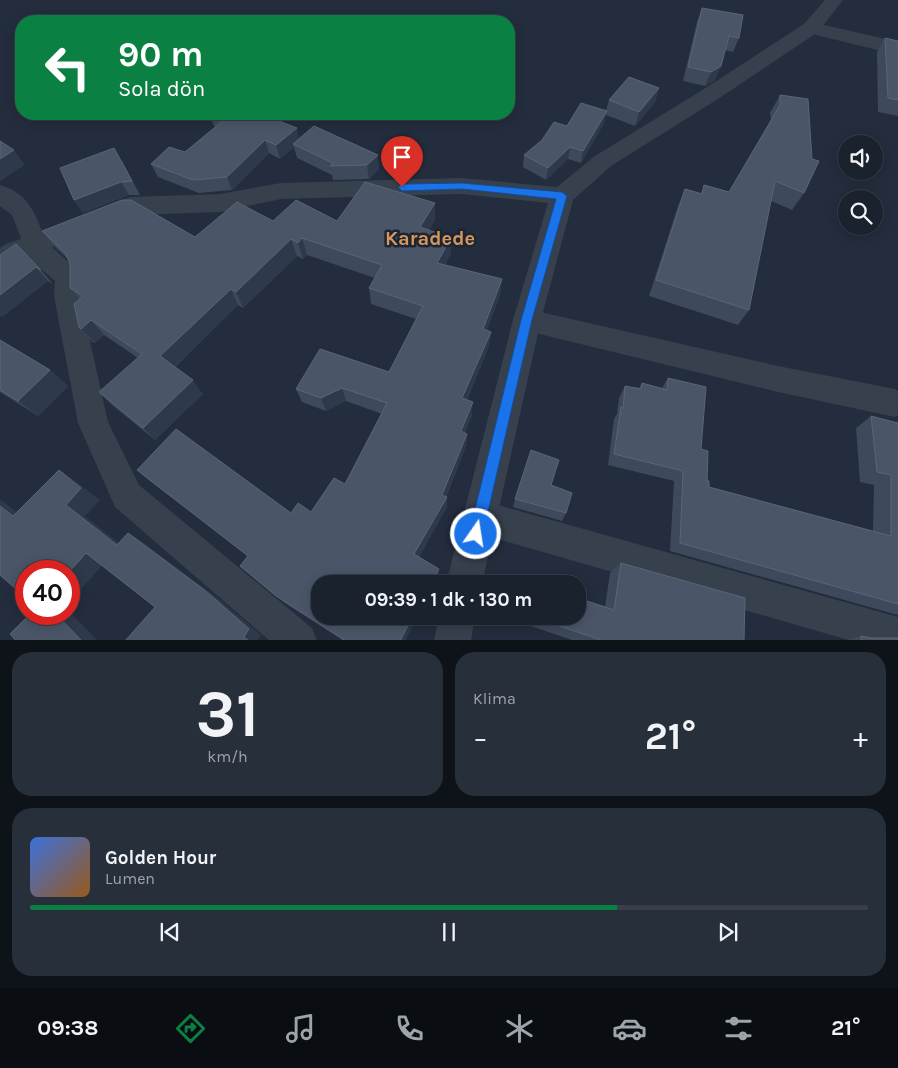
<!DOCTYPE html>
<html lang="tr">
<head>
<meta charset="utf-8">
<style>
	:root { --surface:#1a222e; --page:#272f3a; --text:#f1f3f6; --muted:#9fa4aa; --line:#383f4a; --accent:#0b8043 }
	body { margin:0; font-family:Karla,sans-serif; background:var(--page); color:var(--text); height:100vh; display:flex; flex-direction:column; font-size:19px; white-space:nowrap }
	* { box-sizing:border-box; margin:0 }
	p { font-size:16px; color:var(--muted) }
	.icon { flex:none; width:28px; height:28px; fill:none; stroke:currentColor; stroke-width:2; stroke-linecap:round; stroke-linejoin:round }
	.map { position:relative; height:640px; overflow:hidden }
	.panel { display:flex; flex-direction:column; gap:12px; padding:12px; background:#0e1319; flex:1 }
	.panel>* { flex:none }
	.banner { position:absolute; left:15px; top:15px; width:500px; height:105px; border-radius:20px; box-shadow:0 2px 12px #0003,0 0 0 1px var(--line); background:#0b8043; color:#fff; overflow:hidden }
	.fabs { position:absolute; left:838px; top:135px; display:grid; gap:10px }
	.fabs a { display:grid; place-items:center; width:45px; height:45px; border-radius:50%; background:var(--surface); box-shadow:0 2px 12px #0003,0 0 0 1px var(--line); font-size:25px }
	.speed { position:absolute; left:15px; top:560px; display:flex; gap:10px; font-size:25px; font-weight:700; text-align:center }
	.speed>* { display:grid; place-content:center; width:65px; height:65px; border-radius:50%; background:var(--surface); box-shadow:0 2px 12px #0003,0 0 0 1px var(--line); line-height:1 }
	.speed .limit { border:8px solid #d22; background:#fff; color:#111 }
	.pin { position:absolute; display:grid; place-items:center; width:42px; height:42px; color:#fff; margin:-51px -21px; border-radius:50% 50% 50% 0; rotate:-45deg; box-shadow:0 0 5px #0007 }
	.pin .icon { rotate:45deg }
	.me { position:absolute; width:55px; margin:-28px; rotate:13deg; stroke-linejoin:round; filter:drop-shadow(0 0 4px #0008) }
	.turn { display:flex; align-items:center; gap:18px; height:105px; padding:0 20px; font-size:22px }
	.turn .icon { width:65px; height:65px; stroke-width:2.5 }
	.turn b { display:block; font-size:35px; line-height:42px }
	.big { font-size:38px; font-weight:700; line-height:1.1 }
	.panel .widget { flex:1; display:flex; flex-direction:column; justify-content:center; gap:8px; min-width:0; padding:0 18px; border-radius:20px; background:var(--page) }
	.panel .dial { align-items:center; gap:0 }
	.dial b { font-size:65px; line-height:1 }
	.song { display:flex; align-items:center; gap:15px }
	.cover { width:60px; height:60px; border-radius:8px; background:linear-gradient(135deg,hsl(220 70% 55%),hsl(30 70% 35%)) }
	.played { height:5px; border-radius:2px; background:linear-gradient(90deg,var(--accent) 70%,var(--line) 70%) }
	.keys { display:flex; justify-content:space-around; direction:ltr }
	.heat { display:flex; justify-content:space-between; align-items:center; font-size:28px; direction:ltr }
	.panel .tiles { flex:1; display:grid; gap:12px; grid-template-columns:1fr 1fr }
	.widget:last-child { grid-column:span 2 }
	.trip { position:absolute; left:311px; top:575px; width:275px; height:50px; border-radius:20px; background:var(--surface); box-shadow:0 2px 12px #0003,0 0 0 1px var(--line); font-weight:700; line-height:50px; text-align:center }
	.tabs { display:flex; height:80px; justify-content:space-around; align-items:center; background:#0a0e12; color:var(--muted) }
	.tabs .icon { width:35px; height:35px }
	.tabs .on { color:var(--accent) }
	.tabs b { font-size:22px; color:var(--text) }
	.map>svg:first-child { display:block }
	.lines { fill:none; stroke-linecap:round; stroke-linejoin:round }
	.minor { fill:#37404d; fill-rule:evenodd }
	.tertiary { fill:#37404d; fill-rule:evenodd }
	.wall { fill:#3e495c }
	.shaded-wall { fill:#2e394b }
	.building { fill:#4a5668; stroke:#5a6577 }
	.route { fill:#1a73e8; stroke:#114b97 }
	.labels { text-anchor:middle; stroke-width:5; stroke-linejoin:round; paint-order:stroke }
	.quarter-label { font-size:20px; font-weight:bold; fill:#d7965f; stroke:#1c2532 }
</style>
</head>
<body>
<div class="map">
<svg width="898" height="641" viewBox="0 0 898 641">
	<rect width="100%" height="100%" fill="#232d3d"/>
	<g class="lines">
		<path class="minor" d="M811,22L895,41L898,42V55L804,32L802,28L804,24Z
			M35,234L44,237C52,251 77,265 80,276C82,281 81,290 80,296L108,422L139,485L312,628L317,641H270L115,507L78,423L54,296L55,281L32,261L29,256L9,269L0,272V248L6,244Z
			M527,309L778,366L895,389L898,391V415L895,417L778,392L527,331L517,328L513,320L517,312Z
			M480,500L898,617V641H852L480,534L468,529L463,517L468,505Z"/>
		<path class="tertiary" d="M825,0H843L818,32L718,99L611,166L573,200L541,320L482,584H446L513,320L548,203L461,194L281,199L220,212L132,215L35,254L26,251L12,215L0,206V185C25,192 33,208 42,231L130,197L220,194L281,183L461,178L557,187L595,156L704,89L804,24Z
			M439,616H475L471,641H434Z"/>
	</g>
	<path class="wall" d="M702,8L739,38L733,52L725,50L721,66L715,80L705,86L683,81L697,22Z
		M885,38L898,41V116L878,112L877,52Z
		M659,88L655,102L635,126L606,115L604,123L581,163L568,159L546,180L523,167L524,155L567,126L606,111L609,100Z
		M780,95L804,193L792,210L771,201L749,310L738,325L649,296L678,206L685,189L701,193L704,185L729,192L771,121L770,113Z
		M209,114H261L299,139L379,169L369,179L333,180L332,175L297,158L294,147L280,159L269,153L232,190L199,193L158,177L151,164L185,152L215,127L214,126Z
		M122,161L140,195H129L83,213L74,200Z
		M435,203V220L429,230L451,254L445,265L502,279L500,295L487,330L491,332L489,346L467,400L472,415L465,433L467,434L466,446L446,497L447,507L419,557L439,569V576L435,584H320L405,641H344L285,603L240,566L248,556L150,481L137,470L291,513L311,512L345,484L382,414L346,401L326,411L302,402L296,389L389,372L416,319L371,304L369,288L375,278L307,255L303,259L297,256L243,308L238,305L175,367L203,394L155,440L112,405L99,392L138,358L104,335L95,343L92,342L79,327L80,299L70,288V264L69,260L56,248L42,231L195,237L273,221H337Z
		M16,244L41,270L53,284L48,281L2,317L0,315V255Z
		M0,340L50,370L68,386L38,416L0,392Z
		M668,378L701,449L709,487L873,531L874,485L860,482L856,428L871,416L898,423V615L670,551L674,481L608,465L614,419L617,414L619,398L625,386L639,388L642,383L662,388Z
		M551,485L566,513L562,521L513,507L515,499Z
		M621,563L744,641H575L519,622L520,616H578L605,607L610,573Z
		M861,636L871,638L898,641H843Z"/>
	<path class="shaded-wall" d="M721,66L715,80L705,86L711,72Z
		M659,88L655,102L635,126L639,112Z
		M607,111L604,123L581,163L583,151Z
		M297,128L300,142L293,144L294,147L280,159L276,145Z
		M265,140L269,153L232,190L227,177Z
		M570,147L568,159L546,180L548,168Z
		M14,150L25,165L0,181V159Z
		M378,155L379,169L369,179L367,165Z
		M121,182L129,195L83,213L74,200Z
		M435,203V220L421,244L420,227Z
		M302,238L307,255L303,259L298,243Z
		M451,238V254L438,279L437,263Z
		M291,239L297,256L243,308L236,292Z
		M36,267L48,281L2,317L0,315V295Z
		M502,279L500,295L482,344L483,329Z
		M231,289L238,305L171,370L160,356Z
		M91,320L104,335L95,343L81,329Z
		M491,332L489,346L462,411V398Z
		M50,370L68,386L38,416L18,401Z
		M193,380L203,394L155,440L143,428Z
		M342,388L346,401L326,411L321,398Z
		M473,402L472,415L460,444L461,431Z
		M467,434L466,446L442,505V495Z
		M59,470L78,483L100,500L85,516L134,555L117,545L66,505Z
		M447,497V507L416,562L414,554Z
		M0,500L4,502L35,527L13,516L0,506Z
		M128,533L144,543L220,600L261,635L257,641H249Z
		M86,553L105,562L69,603V572Z
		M439,569V576L435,584H431Z
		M69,611L98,641H82L56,614H69Z
		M413,616H418L405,641H400Z"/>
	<path class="building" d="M702,8L743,15L739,38L729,36L721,66L711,72L688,67Z
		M885,38L898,41V100L888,98Z
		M629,77L659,88L639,112L609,100Z
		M780,95L808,99L812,159L819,161L804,193L775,181L749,310L656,280L685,189L702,194L704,185L729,192L780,105Z
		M581,103L607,111L583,151L570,147L548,168L524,155L542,140L554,122L567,126Z
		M211,114H261L297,128L276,145L265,140L227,177L193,180L151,164L169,147L185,152L224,120Z
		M314,126L378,155L367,165L330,166L333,163L293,144Z
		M0,141L14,150L0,159Z
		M114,148L132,181L121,182L74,200L60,168Z
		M365,182L435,203L420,227L451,238L437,263L502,279L483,329L491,332L462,398L473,402L461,431L467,434L442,495L447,497L414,554L439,569L431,584H320V616H413L400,641H346L276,596L240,566L248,556L137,470L176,429L291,513L298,503L311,512L334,478L345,484L387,403L342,388L321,398L296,389L320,349L389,372L423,306L369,288L382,265L302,238L298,243L291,239L236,292L231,289L160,356L193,380L143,428L99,392L142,354L91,320L81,329L79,327L74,304L83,296L70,288V264L66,254L42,231L122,200H131L195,237L237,202L273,221L296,200L337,221Z
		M16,244L41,270L36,267L0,295V255Z
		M0,340L50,370L18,401L0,390Z
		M668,378L706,387L701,449L708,451L707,481H709V487L891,536V475L877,472L871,416L898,423V604L680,543L683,471L614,454L621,407L623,408L625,386L641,389L642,383L667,390Z
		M531,450L559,460L551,485L572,493L566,513L515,499Z
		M59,470L81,488L66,505L117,545L128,533L207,592L249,629L244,637L249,641H125L155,607L86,553L69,572L26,571V598L0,575V506L13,516Z
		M621,563L745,598L744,641H604L530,616H578V598L614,610Z
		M30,614H56L82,641H16L10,634Z
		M861,636L871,638H898V641H861Z"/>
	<path class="route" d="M462,183L562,192L567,196L532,320L483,534L481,539L476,541L471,539L469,534L521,320L556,199L462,189L402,191L398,187L402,184Z"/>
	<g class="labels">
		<g class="quarter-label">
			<text x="430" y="245">Karadede</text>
		</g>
	</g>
</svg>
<div class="fabs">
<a><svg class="icon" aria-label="sound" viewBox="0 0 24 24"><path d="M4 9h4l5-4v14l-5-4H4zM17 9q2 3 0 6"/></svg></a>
<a><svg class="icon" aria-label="search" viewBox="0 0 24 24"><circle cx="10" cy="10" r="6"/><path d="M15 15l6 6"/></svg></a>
</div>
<div class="speed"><div class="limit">40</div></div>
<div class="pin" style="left:402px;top:187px;background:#d93025"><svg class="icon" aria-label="arrive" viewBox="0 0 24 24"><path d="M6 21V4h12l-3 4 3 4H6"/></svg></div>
<svg class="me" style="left:476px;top:534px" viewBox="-20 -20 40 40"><circle r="17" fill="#1a73e8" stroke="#fff" stroke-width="3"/><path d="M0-11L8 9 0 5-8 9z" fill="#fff"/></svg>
<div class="trip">09:39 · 1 dk · 130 m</div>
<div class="banner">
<div class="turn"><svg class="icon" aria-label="left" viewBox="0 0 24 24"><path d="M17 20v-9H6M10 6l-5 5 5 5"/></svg><div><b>90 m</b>Sola dön</div></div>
</div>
</div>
<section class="panel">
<div class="tiles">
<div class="widget dial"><b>31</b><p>km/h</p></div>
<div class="widget"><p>Klima</p>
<div class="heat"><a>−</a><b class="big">21°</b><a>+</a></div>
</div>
<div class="widget">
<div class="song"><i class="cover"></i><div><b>Golden Hour</b><p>Lumen</p></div></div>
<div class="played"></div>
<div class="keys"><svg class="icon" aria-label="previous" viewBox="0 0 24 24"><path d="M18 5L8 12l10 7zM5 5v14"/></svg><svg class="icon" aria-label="pause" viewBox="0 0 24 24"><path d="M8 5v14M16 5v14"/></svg><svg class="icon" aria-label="next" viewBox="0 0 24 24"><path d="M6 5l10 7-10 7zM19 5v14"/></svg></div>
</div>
</div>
</section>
<nav class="tabs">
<b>09:38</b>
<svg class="icon on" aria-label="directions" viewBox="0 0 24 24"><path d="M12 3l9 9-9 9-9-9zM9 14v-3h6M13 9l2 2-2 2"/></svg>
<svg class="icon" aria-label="music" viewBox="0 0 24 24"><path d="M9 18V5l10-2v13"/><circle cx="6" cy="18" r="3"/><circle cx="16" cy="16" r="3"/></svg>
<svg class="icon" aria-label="phone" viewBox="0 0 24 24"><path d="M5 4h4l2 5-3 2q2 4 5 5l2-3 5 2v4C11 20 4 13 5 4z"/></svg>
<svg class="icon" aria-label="climate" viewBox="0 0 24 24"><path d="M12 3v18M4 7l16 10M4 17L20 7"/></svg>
<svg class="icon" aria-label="car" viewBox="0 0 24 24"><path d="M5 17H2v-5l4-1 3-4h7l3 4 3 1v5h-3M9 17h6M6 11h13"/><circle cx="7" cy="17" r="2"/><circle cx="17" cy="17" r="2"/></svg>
<svg class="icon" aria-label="filters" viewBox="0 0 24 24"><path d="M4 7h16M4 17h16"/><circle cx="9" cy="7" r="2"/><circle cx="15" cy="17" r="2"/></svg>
<b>21°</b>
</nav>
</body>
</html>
